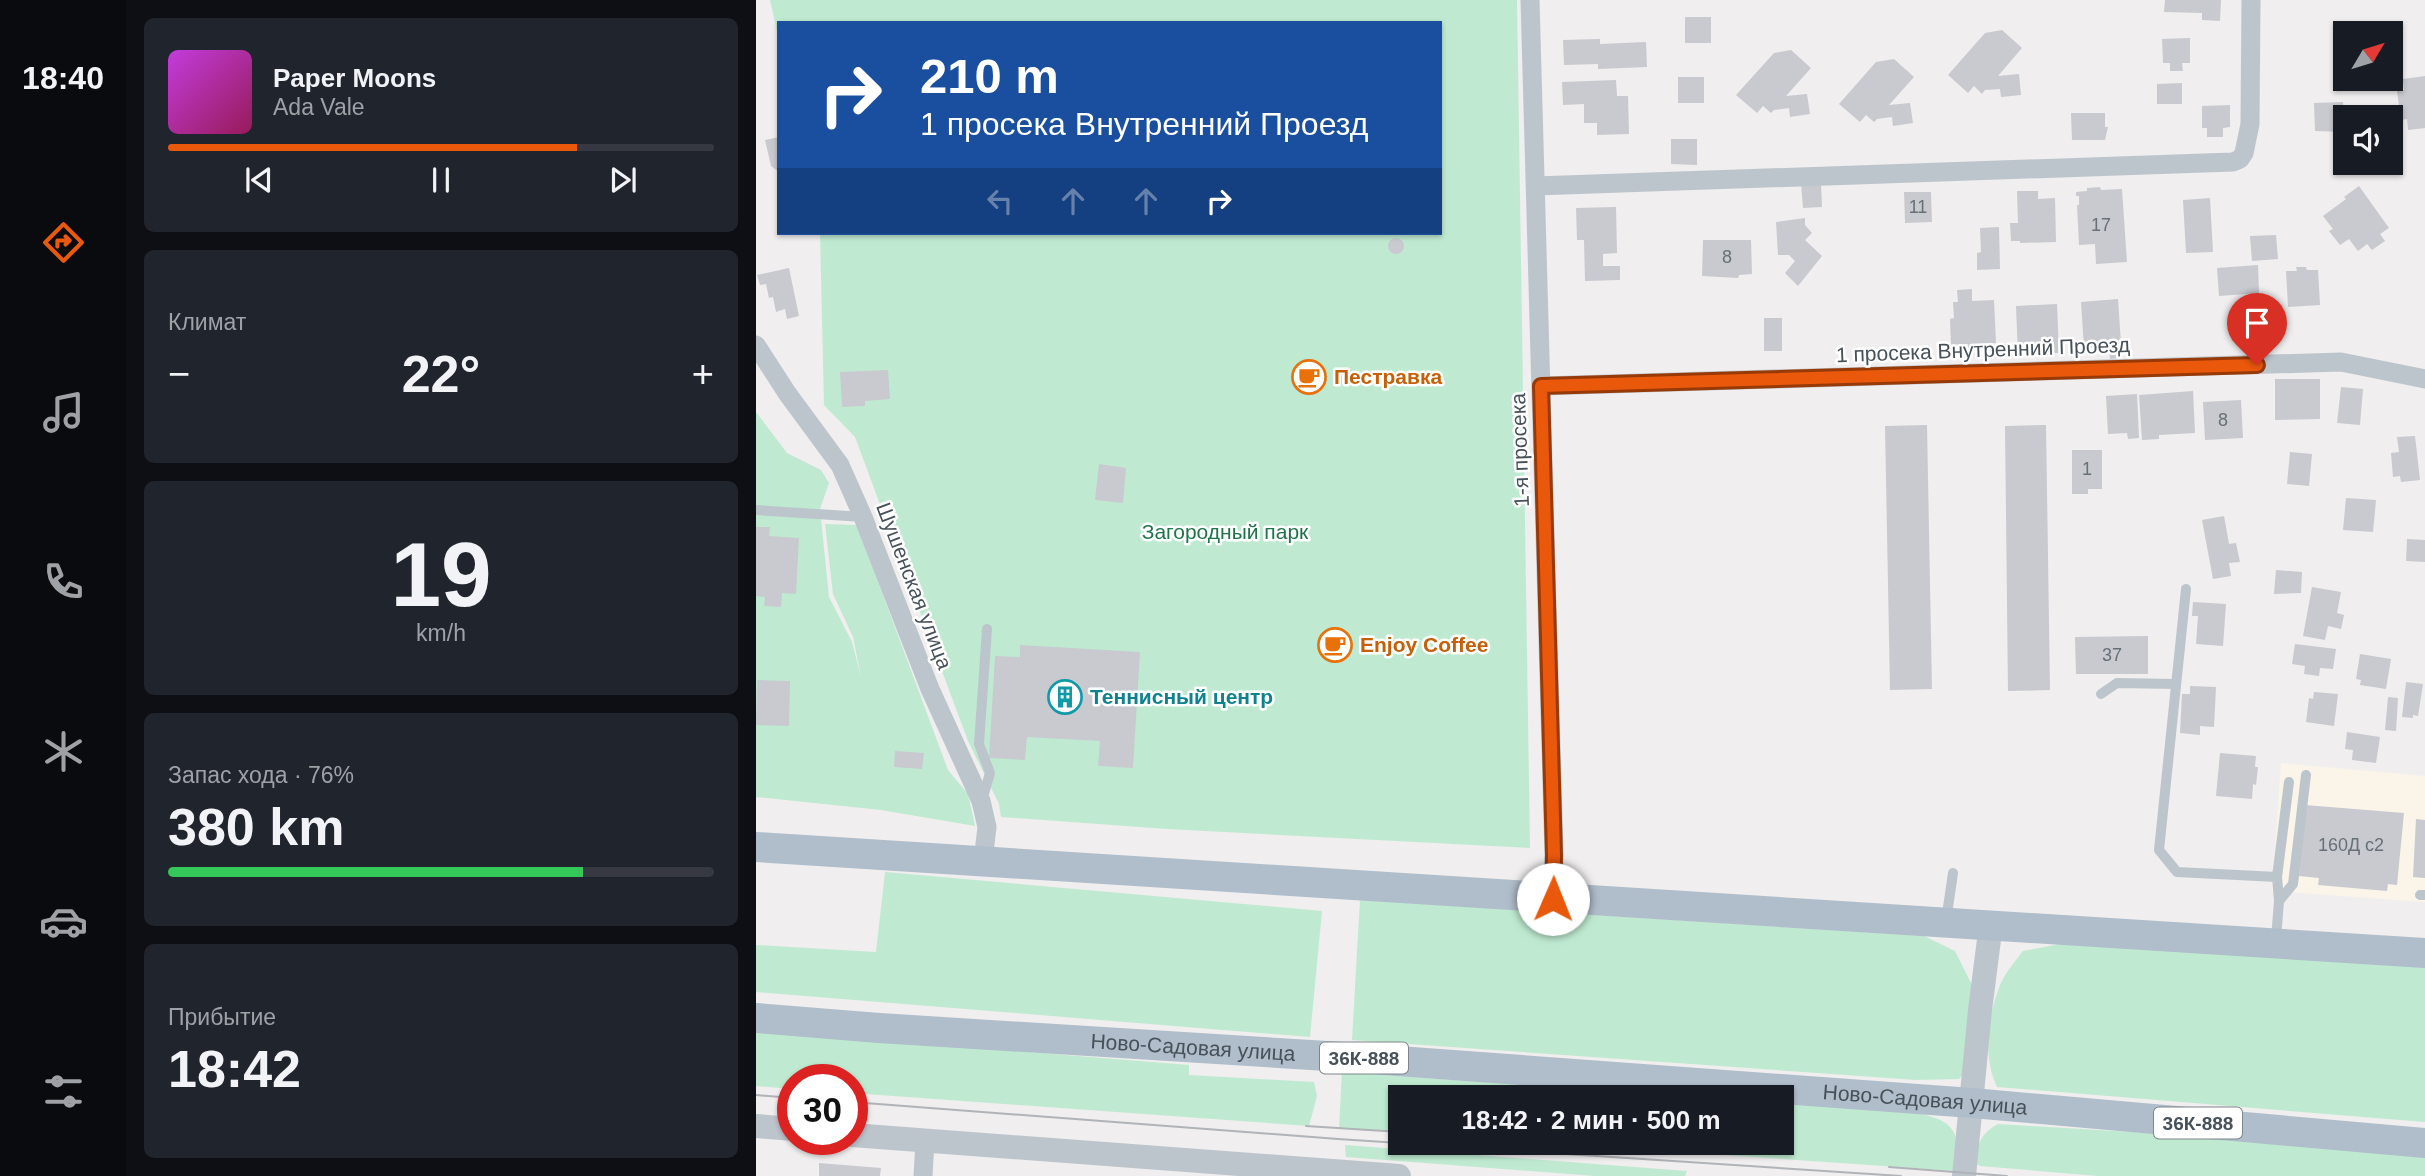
<!DOCTYPE html>
<html lang="ru">
<head>
<meta charset="utf-8">
<style>
	:root { --surface:#171b24; --page:#20242c; --text:#f1f3f6; --muted:#9ea1a6; --line:#363941; --accent:#ea580c }
	body { margin:0; font-family:Arial,sans-serif; background:var(--page); color:var(--text); height:100vh; display:flex; flex-direction:column; font-size:26px; white-space:nowrap }
	* { box-sizing:border-box; margin:0 }
	p { font-size:23px; color:var(--muted) }
	.icon { flex:none; width:38px; height:38px; fill:none; stroke:currentColor; stroke-width:2; stroke-linecap:round; stroke-linejoin:round }
	.map { position:relative; flex:1; overflow:hidden }
	.panel { display:flex; flex-direction:column; gap:18px; padding:18px; background:#0d0f14; width:630px }
	.panel>* { flex:none }
	.guide { position:absolute; left:21px; top:21px; width:665px; height:214px; border-radius:0px; box-shadow:0 2px 5px #0004; background:#1a4fa0; color:#fff; overflow:hidden }
	.needle { width:46px; rotate:52deg }
	.buttons { position:absolute; left:1577px; top:21px; display:grid; gap:14px }
	.buttons a { display:grid; place-items:center; width:70px; height:70px; border-radius:0px; background:var(--surface); box-shadow:0 2px 5px #0004; font-size:35px }
	.speed { position:absolute; left:21px; top:1064px; display:flex; gap:14px; font-size:35px; font-weight:700; text-align:center }
	.speed>* { display:grid; place-content:center; width:91px; height:91px; border-radius:50%; background:var(--surface); box-shadow:0 2px 5px #0004; line-height:1 }
	.speed .limit { border:10px solid #d22; background:#fff; color:#111 }
	.pin { position:absolute; display:grid; place-items:center; width:60px; height:60px; color:#fff; margin:-72px -30px; border-radius:50% 50% 50% 0; rotate:-45deg; box-shadow:0 0 7px #0007 }
	.pin .icon { rotate:45deg }
	.me { position:absolute; width:77px; margin:-38px; rotate:1deg; stroke-linejoin:round; filter:drop-shadow(0 0 5px #0008) }
	.turn { display:flex; align-items:center; gap:24px; height:147px; padding:0 28px; font-size:32px }
	.turn .icon { width:91px; height:91px; stroke-width:2.5 }
	.turn b { display:block; font-size:49px; line-height:60px }
	.lanes { display:flex; align-items:center; height:66px; padding:0 28px; background:#0003; justify-content:center; gap:35px; direction:ltr }
	.lanes .off { opacity:.35 }
	.big { font-size:52px; font-weight:800; line-height:1.1 }
	.panel .widget { flex:1; display:flex; flex-direction:column; justify-content:center; gap:10px; min-width:0; padding:0 24px; border-radius:10px; background:var(--page) }
	.panel .dial { align-items:center; gap:0 }
	.dial b { font-size:91px; line-height:1 }
	.song { display:flex; align-items:center; gap:21px }
	.cover { width:84px; height:84px; border-radius:10px; background:linear-gradient(135deg,hsl(290 70% 55%),hsl(330 70% 35%)) }
	.played { height:7px; border-radius:4px; background:linear-gradient(90deg,var(--accent) 75%,var(--line) 75%) }
	.keys { display:flex; justify-content:space-around; direction:ltr }
	.heat { display:flex; justify-content:space-between; align-items:center; font-size:38px; direction:ltr }
	.charge { height:10px; border-radius:5px; background:linear-gradient(90deg,#34c759 76%,var(--line) 0) }
	.trip { position:absolute; left:632px; top:1085px; width:406px; height:70px; border-radius:0px; background:var(--surface); box-shadow:0 2px 5px #0004; font-weight:800; line-height:70px; text-align:center }
	main { display:flex; flex:1; min-height:0 }
	.tabs { display:flex; flex-direction:column; width:126px; justify-content:space-around; align-items:center; background:#090b0e; color:var(--muted) }
	.tabs .icon { width:49px; height:49px }
	.tabs .active { color:var(--accent) }
	.tabs b { font-size:32px; color:var(--text) }
	.map>svg:first-child { display:block }
	.commercial { fill:#faf5e8 }
	.green { fill:#bfead1 }
	.building { fill:#c8cad0 }
	.lines { fill:none; stroke-linecap:round; stroke-linejoin:round }
	.service { stroke:#bdc5cc; stroke-width:10 }
	.minor { stroke:#bdc5cc; stroke-width:19 }
	.tertiary { stroke:#bdc5cc; stroke-width:24 }
	.primary { stroke:#b0bdca; stroke-width:30 }
	.tram { stroke:#b0b3b7; stroke-width:2 }
	.route-casing { stroke:#983908; stroke-width:18 }
	.route { stroke:#ea580c; stroke-width:12 }
	.labels { text-anchor:middle; stroke-width:5; stroke-linejoin:round; paint-order:stroke }
	.number-label { font-size:18px; fill:#676f77 }
	.shield { fill:#fff; stroke:#7e858b; stroke-width:2 }
	.shield-label { font-size:19px; font-weight:bold; fill:#475159 }
	.street-label { font-size:21px; fill:#475159; stroke:#fff }
	.food-label { font-size:21px; font-weight:bold; fill:#c56008; stroke:#fff; text-anchor:start }
	.park-label { font-size:21px; fill:#1f744a; stroke:#fff }
	.culture-label { font-size:21px; font-weight:bold; fill:#0d838f; stroke:#fff; text-anchor:start }
</style>
</head>
<body>
<main>
<nav class="tabs">
<b>18:40</b>
<svg class="icon active" aria-label="directions" viewBox="0 0 24 24"><path d="M12 3l9 9-9 9-9-9zM9 14v-3h6M13 9l2 2-2 2"/></svg>
<svg class="icon" aria-label="music" viewBox="0 0 24 24"><path d="M9 18V5l10-2v13"/><circle cx="6" cy="18" r="3"/><circle cx="16" cy="16" r="3"/></svg>
<svg class="icon" aria-label="phone" viewBox="0 0 24 24"><path d="M5 4h4l2 5-3 2q2 4 5 5l2-3 5 2v4C11 20 4 13 5 4z"/></svg>
<svg class="icon" aria-label="climate" viewBox="0 0 24 24"><path d="M12 3v18M4 7l16 10M4 17L20 7"/></svg>
<svg class="icon" aria-label="car" viewBox="0 0 24 24"><path d="M5 17H2v-5l4-1 3-4h7l3 4 3 1v5h-3M9 17h6M6 11h13"/><circle cx="7" cy="17" r="2"/><circle cx="17" cy="17" r="2"/></svg>
<svg class="icon" aria-label="filters" viewBox="0 0 24 24"><path d="M4 7h16M4 17h16"/><circle cx="9" cy="7" r="2"/><circle cx="15" cy="17" r="2"/></svg>
</nav>
<section class="panel">
<div class="widget">
<div class="song"><i class="cover"></i><div><b>Paper Moons</b><p>Ada Vale</p></div></div>
<div class="played"></div>
<div class="keys"><svg class="icon" aria-label="previous" viewBox="0 0 24 24"><path d="M18 5L8 12l10 7zM5 5v14"/></svg><svg class="icon" aria-label="pause" viewBox="0 0 24 24"><path d="M8 5v14M16 5v14"/></svg><svg class="icon" aria-label="next" viewBox="0 0 24 24"><path d="M6 5l10 7-10 7zM19 5v14"/></svg></div>
</div>
<div class="widget"><p>Климат</p>
<div class="heat"><a>−</a><b class="big">22°</b><a>+</a></div>
</div>
<div class="widget dial"><b>19</b><p>km/h</p></div>
<div class="widget"><p>Запас хода · 76%</p><b class="big">380 km</b><div class="charge"></div></div>
<div class="widget"><p>Прибытие</p><b class="big">18:42</b></div>
</section>
<div class="map">
<svg width="1669" height="1176" viewBox="0 0 1669 1176">
	<rect width="100%" height="100%" fill="#f0eeee"/>
	<path class="commercial" d="M1525,763L1669,776V902L1516,891Z"/>
	<path class="green" d="M14,0H761L774,848L411,829L245,817L243,804L212,741L99,437L68,405L64,233H684V23H23V40Z
		M0,412L31,453L65,470L73,483L64,509L73,597L96,642L105,677L97,637L77,594L69,524L101,525L192,770L212,794L219,826L125,810L0,797Z
		M129,872L566,911L554,1037L0,992V945L120,952Z
		M604,900L1168,936L1199,951L1218,989L1219,1060L1203,1079L1160,1080L596,1040Z
		M1304,944L1669,967V1122L1241,1087C1227,1057 1231,1019 1243,988C1247,975 1259,962 1267,951Z
		M0,1030L433,1065V1075L558,1082L561,1096L553,1126L96,1093V1080H37V1089L0,1086Z
		M586,1072L940,1097H644V1132L583,1128Z
		M1026,1103L1166,1114C1204,1123 1202,1137 1201,1171L794,1143H1026Z
		M1242,1124L1545,1142L1669,1152V1176H1342L1224,1166L1221,1164C1220,1145 1225,1133 1242,1124Z
		M589,1145L931,1171L929,1176H839L590,1157Z"/>
	<path class="building" d="M1409,0H1465L1464,21L1446,20V13L1408,12Z
		M929,17H955V43H929Z
		M1246,30L1266,48L1242,76L1263,74L1265,95L1245,97L1244,89L1229,90L1226,94L1218,86L1212,93L1192,75L1229,33Z
		M1434,38V63H1426L1427,71H1414V63H1407L1406,39Z
		M844,39V44L890,42L891,67L842,69V64L808,65L807,40Z
		M1035,50L1055,68L1030,96L1051,94L1054,114L1034,117L1033,108L1018,110L1015,113L1007,106L1001,113L980,95L1018,53Z
		M1138,59L1158,77L1133,105L1154,103L1157,123L1137,126L1136,117L1121,119L1118,122L1110,115L1104,122L1083,104L1120,62Z
		M1669,76V128L1652,130L1651,119L1645,120L1641,91L1648,90L1647,79Z
		M922,77H948V103H922Z
		M860,80L861,96H872L873,134L841,135V123H828V104L807,105L806,82Z
		M1426,83V104H1401V84Z
		M1587,102L1589,132L1559,131L1558,103Z
		M1474,105V127L1467,128V137H1451V128H1446V106Z
		M1315,113H1349V127H1352L1349,140H1316Z
		M23,137V172L15,166L9,140Z
		M915,139H941V165L915,164Z
		M1045,183H1065L1066,207L1047,208Z
		M1603,186L1633,228L1624,234L1629,241L1616,250L1611,244L1602,251L1593,239L1584,245L1573,231L1577,229L1567,216L1590,199L1588,197Z
		M1344,187L1345,190L1366,189L1371,262L1340,264L1339,244L1323,245L1321,205H1323V196H1320V192L1331,191V188Z
		M1261,191H1282V199L1299,198L1300,242L1264,243V241H1255L1254,223H1262Z
		M1148,192H1175L1176,222L1149,223Z
		M1454,198L1457,252L1430,253L1427,200Z
		M860,207L861,253L847,254V266H864V280L829,281L828,240H821L820,208Z
		M1049,218V225L1056,233L1049,240L1066,256L1042,286L1029,273L1039,261L1033,255H1022L1020,222Z
		M1243,227L1244,269L1221,270V253L1225,252L1224,228Z
		M1520,235L1522,259L1496,261L1494,236Z
		M632 246a8 8 0 1 1 16 0a8 8 0 1 1-16 0Z
		M947,240H995L996,274L983,275L982,278L946,276Z
		M1502,265L1503,293L1463,296L1461,268Z
		M1540,267H1550L1551,270H1562L1564,305L1532,307L1530,271H1541Z
		M33,268L43,316L31,319L29,309L20,312L17,297L13,298L10,284L4,285L1,275Z
		M1216,289V301L1238,300L1240,343L1228,344V351H1212V344L1195,345L1194,319L1198,318L1197,302H1202L1201,290Z
		M1362,299L1366,358L1354,359L1353,346L1328,348L1325,302Z
		M1301,304L1303,353L1262,355L1260,306Z
		M1008,318H1026V351H1008Z
		M132,370L134,399L109,401V406L86,407L84,372Z
		M1519,379H1564V419L1519,420Z
		M1585,387L1607,389L1604,425L1581,423Z
		M1437,391L1439,433L1403,435V439L1386,440L1383,395Z
		M1381,394L1383,438L1372,439L1371,433L1352,434L1350,396Z
		M1485,400L1487,438L1449,440L1447,402Z
		M1171,425L1176,689L1134,690L1129,426Z
		M1290,425L1294,690L1252,691L1249,426Z
		M1659,436L1664,480L1645,482L1644,476L1637,477L1635,453L1643,452L1641,437Z
		M1316,450H1346V489H1332V494H1316Z
		M1534,452L1556,454L1553,486L1531,484Z
		M343,464L370,468L367,503L339,500Z
		M1590,498L1620,500L1617,532L1587,530Z
		M1468,516L1473,544L1480,543L1484,562L1473,563L1475,576L1457,579L1446,520Z
		M0,527H14L13,536L43,538L40,594L26,593L25,607L8,606L9,597L0,596Z
		M1651,539L1669,540V562L1650,561Z
		M1520,570L1546,572L1545,593L1518,594Z
		M1556,587L1585,592L1581,613L1588,615L1585,629L1572,626L1569,640L1547,636Z
		M1437,602L1470,604L1467,646L1440,644L1442,616H1436Z
		M1392,636V674H1320L1319,637Z
		M574 644a5 5 0 1 1 10 0a5 5 0 1 1-10 0Z
		M1539,644L1580,649L1577,669L1564,668L1563,676L1548,674L1549,666L1536,664Z
		M264,645L384,652L377,768L342,766L344,741L271,737L269,760L233,758L239,656L264,657Z
		M1604,654L1635,659L1630,689L1604,685L1605,680L1600,679Z
		M1,680L34,681L33,726L0,725Z
		M1650,682L1667,684L1662,716L1657,715V718L1646,717Z
		M1434,686L1460,687L1458,727L1444,726V735L1424,733L1426,694H1434Z
		M1558,692L1582,694L1578,726L1550,722L1553,698L1557,699Z
		M1632,697L1642,698L1640,731L1629,730Z
		M1591,732L1624,737L1620,763L1596,760L1597,750L1589,749Z
		M139,751L168,753L166,769L138,767Z
		M1464,753L1500,756L1499,767H1502L1500,785L1497,784L1496,799L1460,796Z
		M1549,805L1648,813L1641,885L1632,884L1631,891L1562,885L1563,878L1543,876Z
		M1660,819L1669,820V878L1657,877Z
		M63,1163L125,1168L124,1176H63Z"/>
	<g class="lines">
		<path class="service" d="M0,510L107,517
			M1430,589L1403,850L1421,872L1521,877
			M1345,694L1361,683L1420,684
			M227,797L234,773L223,744L231,629
			M1664,895H1669
			M1523,901L1537,884L1550,775
			M1190,921L1197,873
			M1520,939L1523,901L1521,877L1533,782"/>
		<path class="minor" d="M774,0L798,855L797,899
			M779,186L1477,162L1484,159L1488,153L1494,124L1495,0
			M0,345L31,393L84,465L107,517L174,689L225,801L231,827L227,861
			M785,386L1585,362L1669,379
			M167,1176L169,1141"/>
		<path class="tertiary" d="M0,1126L37,1129
			M96,1135L643,1176
			M1208,1176L1224,1010L1235,924"/>
		<g class="primary">
			<path d="M0,847L1669,953"/>
			<path id="s1" d="M0,1018L123,1028L587,1057L1216,1103L1669,1143"/>
		</g>
		<path class="tram" d="M0,1095L37,1098
			M96,1102L582,1139L1145,1176
			M550,1126L644,1132
			M1133,1167L1251,1176"/>
	</g>
	<g class="lines">
		<g class="route-casing">
			<path id="route" d="M797,899L798,855L785,386L1501,365"/>
		</g>
		<use href="#route" class="route"/>
	</g>
	<defs>
		<g id="cafe-ring" transform="scale(1.75)"><circle r="9.5" fill="#fff" stroke="#e8710a" stroke-width="1.5"/><path d="M-5.5-4.5H6V0H3Q3 3.5 0 3.5H-2.5Q-5.5 3.5-5.5 0ZM3-3.2v2h1.7v-2ZM-6 4.5H4V6H-6Z" fill="#e8710a"/></g>
		<g id="building-ring" transform="scale(1.75)"><circle r="9.5" fill="#fff" stroke="#0f9aa8" stroke-width="1.5"/><path d="M-4-6H4V6H1V3H-1V6H-4ZM-2.5-4.3h1.7v1.8h-1.7ZM.8-4.3h1.7v1.8H.8ZM-2.5-1h1.7V.8h-1.7ZM.8-1h1.7V.8H.8Z" fill="#0f9aa8"/></g>
	</defs>
	<g fill-rule="evenodd">
		<use href="#cafe-ring" x="553" y="377"/>
		<use href="#cafe-ring" x="579" y="645"/>
		<use href="#building-ring" x="309" y="697"/>
	</g>
	<g class="labels">
		<g class="number-label">
			<text x="1162" y="213">11</text>
			<text x="1345" y="231">17</text>
			<text x="971" y="263">8</text>
			<text x="1467" y="426">8</text>
			<text x="1331" y="475">1</text>
			<text x="1356" y="661">37</text>
			<text x="1595" y="851">160Д с2</text>
		</g>
		<g class="shield">
			<rect x="564" y="1042.5" width="88" height="31" rx="5"/>
			<rect x="1398" y="1107.5" width="88" height="31" rx="5"/>
		</g>
		<g class="shield-label">
			<text x="608" y="1065">36К-888</text>
			<text x="1442" y="1130">36К-888</text>
		</g>
		<g class="street-label">
			<text transform="translate(1227 350) rotate(-2)" y="7">1 просека Внутренний Проезд</text>
			<text transform="translate(764 450) rotate(-92)" y="7">1-я просека</text>
			<text transform="translate(158 586) rotate(69)" y="7">Шушенская улица</text>
			<text dy="7" stroke="none"><textPath href="#s1" startOffset="438">Ново-Садовая улица</textPath></text>
			<text dy="7" stroke="none"><textPath href="#s1" startOffset="1172">Ново-Садовая улица</textPath></text>
		</g>
		<g class="food-label">
			<text x="578" y="384">Пестравка</text>
			<text x="604" y="652">Enjoy Coffee</text>
		</g>
		<g class="park-label">
			<text x="469" y="539">Загородный парк</text>
		</g>
		<g class="culture-label">
			<text x="334" y="704">Теннисный центр</text>
		</g>
	</g>
</svg>
<div class="buttons">
<a><svg class="needle" viewBox="-14 -14 28 28"><path d="M0-13l5 13h-10z" fill="#e53935"/><path d="M0 13l5-13h-10z" fill="#9ea1a6"/></svg></a>
<a><svg class="icon" aria-label="sound" viewBox="0 0 24 24"><path d="M4 9h4l5-4v14l-5-4H4zM17 9q2 3 0 6"/></svg></a>
</div>
<div class="speed"><div class="limit">30</div></div>
<div class="pin" style="left:1501px;top:365px;background:#d93025"><svg class="icon" aria-label="arrive" viewBox="0 0 24 24"><path d="M6 21V4h12l-3 4 3 4H6"/></svg></div>
<svg class="me" style="left:797px;top:899px" viewBox="-20 -20 40 40"><circle r="19" fill="#fff"/><path d="M0-13L10 11 0 6-10 11z" fill="#ea580c"/></svg>
<div class="trip">18:42 · 2 мин · 500 m</div>
<div class="guide">
<div class="turn"><svg class="icon" aria-label="right" viewBox="0 0 24 24"><path d="M7 20v-9h11M14 6l5 5-5 5"/></svg><div><b>210 m</b>1 просека Внутренний Проезд</div></div>
<div class="lanes"><svg class="icon off" aria-label="left" viewBox="0 0 24 24"><path d="M17 20v-9H6M10 6l-5 5 5 5"/></svg><svg class="icon off" aria-label="ahead" viewBox="0 0 24 24"><path d="M12 20V5M6 11l6-6 6 6"/></svg><svg class="icon off" aria-label="ahead" viewBox="0 0 24 24"><path d="M12 20V5M6 11l6-6 6 6"/></svg><svg class="icon" aria-label="right" viewBox="0 0 24 24"><path d="M7 20v-9h11M14 6l5 5-5 5"/></svg></div>
</div>
</div>
</main>
</body>
</html>
